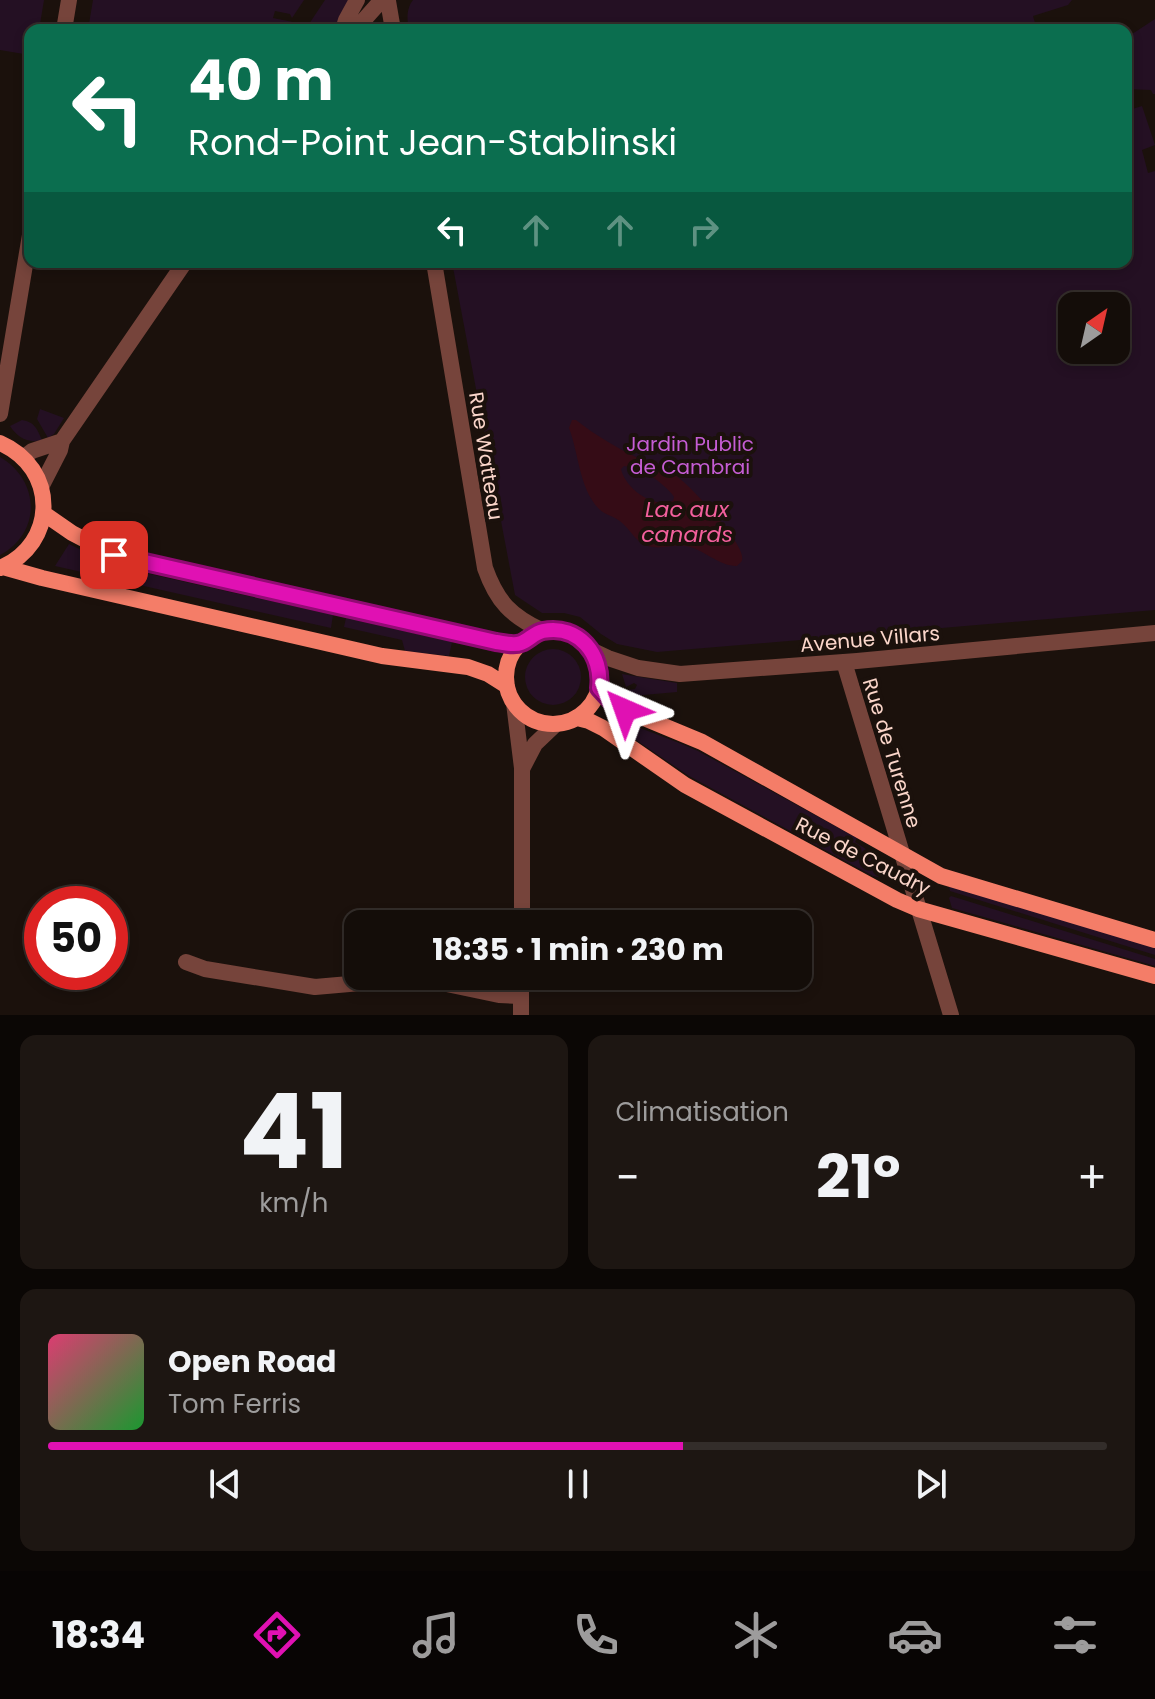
<!DOCTYPE html>
<html lang="fr">
<head>
<meta charset="utf-8">
<style>
	:root { --surface:#140d09; --page:#1d1612; --text:#f1f3f6; --muted:#9d9c9c; --line:#332d2a; --accent:#e011b3 }
	body { margin:0; font-family:Poppins,sans-serif; background:var(--page); color:var(--text); height:100vh; display:flex; flex-direction:column; font-size:30px; white-space:nowrap }
	* { box-sizing:border-box; margin:0 }
	p { font-size:26px; color:var(--muted) }
	.icon { flex:none; width:44px; height:44px; fill:none; stroke:currentColor; stroke-width:2; stroke-linecap:round; stroke-linejoin:round }
	.map { position:relative; height:1015px; overflow:hidden }
	.side { display:flex; flex-direction:column; gap:20px; padding:20px; background:#0b0705; flex:1 }
	.side>* { flex:none }
	.top-card { position:absolute; left:24px; top:24px; width:1108px; height:244px; border-radius:16px; box-shadow:0 4px 12px #0003,0 0 0 2px var(--line); background:#0b6e4f; color:#fff; overflow:hidden }
	.needle { width:52px; rotate:34deg }
	.buttons { position:absolute; left:1058px; top:292px; display:grid; gap:16px }
	.buttons a { display:grid; place-items:center; width:72px; height:72px; border-radius:16px; background:var(--surface); box-shadow:0 4px 12px #0003,0 0 0 2px var(--line); font-size:40px }
	.speed { position:absolute; left:24px; top:886px; display:flex; gap:16px; font-size:40px; font-weight:700; text-align:center }
	.speed>* { display:grid; place-content:center; width:104px; height:104px; border-radius:50%; background:var(--surface); box-shadow:0 4px 12px #0003,0 0 0 2px var(--line); line-height:1 }
	.speed .limit { border:12px solid #d22; background:#fff; color:#111 }
	.pin { position:absolute; display:grid; place-items:center; width:68px; height:68px; color:#fff; margin:-34px; border-radius:16px; box-shadow:0 4px 12px #0006 }
	.me { position:absolute; width:88px; margin:-44px; rotate:317deg; stroke-linejoin:round; filter:drop-shadow(0 0 6px #0008) }
	.turn { display:flex; align-items:center; gap:28px; height:168px; padding:0 32px; font-size:36px }
	.turn .icon { width:104px; height:104px; stroke-width:2.5 }
	.turn b { display:block; font-size:56px; line-height:68px }
	.lanes { display:flex; align-items:center; height:76px; padding:0 32px; background:#0003; justify-content:center; gap:40px; direction:ltr }
	.lanes .off { opacity:.35 }
	.big { font-size:60px; font-weight:700; line-height:1.1 }
	.side .tile { flex:1; display:flex; flex-direction:column; justify-content:center; gap:12px; min-width:0; padding:0 28px; border-radius:16px; background:var(--page) }
	.side .dial { align-items:center; gap:0 }
	.dial b { font-size:104px; line-height:1 }
	.song { display:flex; align-items:center; gap:24px }
	.cover { width:96px; height:96px; border-radius:12px; background:linear-gradient(135deg,hsl(340 70% 55%),hsl(130 70% 35%)) }
	.played { height:8px; border-radius:4px; background:linear-gradient(90deg,var(--accent) 60%,var(--line) 60%) }
	.keys { display:flex; justify-content:space-around; direction:ltr }
	.heat { display:flex; justify-content:space-between; align-items:center; font-size:44px; direction:ltr }
	.side .tiles { flex:1; display:grid; gap:20px; grid-template-columns:1fr 1fr }
	.tile:last-child { grid-column:span 2 }
	.trip { position:absolute; left:344px; top:910px; width:468px; height:80px; border-radius:16px; background:var(--surface); box-shadow:0 4px 12px #0003,0 0 0 2px var(--line); font-weight:700; line-height:80px; text-align:center }
	.tabs { display:flex; height:128px; justify-content:space-around; align-items:center; background:#080504; color:var(--muted) }
	.tabs .icon { width:56px; height:56px }
	.tabs .current { color:var(--accent) }
	.tabs b { font-size:36px; color:var(--text) }
	.map>svg:first-child { display:block }
	.green { fill:#241023; fill-rule:evenodd }
	.water { fill:#350c16; fill-rule:evenodd }
	.lines { fill:none; stroke-linecap:round; stroke-linejoin:round }
	.minor { stroke:#76443b; stroke-width:16 }
	.tertiary { stroke:#76443b; stroke-width:16 }
	.secondary { stroke:#f47d68; stroke-width:16 }
	.route-casing { stroke:#920b74; stroke-width:20 }
	.route { stroke:#e011b3; stroke-width:14 }
	.labels { text-anchor:middle; stroke-width:8; stroke-linejoin:round; paint-order:stroke }
	.park-label { font-size:20px; fill:#c55dd4; stroke:#1b110c }
	.street-label { font-size:20px; fill:#fbd6ca; stroke:#1b110c }
	.water-label { font-size:22px; font-style:italic; fill:#f3609d; stroke:#1b110c }
</style>
</head>
<body>
<div class="map">
<svg width="1155" height="1015" viewBox="0 0 1155 1015">
	<rect width="100%" height="100%" fill="#1b110c"/>
	<path class="green" d="M0,0H44L39,30H30V55L0,50Z
		M93,0H304L292,18L290,14L275,11L273,18L303,24L299,30H88Z
		M325,0H353L335,30H305Z
		M413,0H1072L1068,5L1033,16L1037,30H409C407,20 406,9 413,0Z
		M1155,19V94H1153L1151,90L1126,89V38Z
		M1142,106L1155,145L1142,150L1148,173L1155,171V610L657,652L617,644L601,634L580,617L564,613H542L515,595L452,262H1126V111ZM1072,306H1116V350H1072Z
		M40,409L64,418L54,434L48,438L37,419Z
		M22,420C35,422 37,429 42,440C28,444 17,437 10,426Z
		M0,457C40,480 42,533 0,555Z
		M69,544L110,564L127,569L333,615L331,628L55,566Z
		M346,618L452,642L449,656L405,651L402,640L344,627Z
		M525 677a28 28 0 1 1 56 0a28 28 0 1 1-56 0Z
		M622,674L677,683V692L632,696L627,690L635,689L637,685L634,683L626,687Z
		M615,716C642,731 671,738 698,751L857,838L855,842C866,849 883,859 883,873L878,877L873,876L689,776L611,723Z
		M956,886L1155,945V955L950,891L949,887Z
		M951,896L1155,959V966L952,908L949,898Z"/>
	<path class="water" d="M572,420H576C595,435 617,448 640,459C653,465 668,469 679,478C693,489 740,539 742,556C743,562 741,562 737,566C718,566 704,549 686,546C673,544 661,550 648,546C635,542 631,530 621,522C614,516 605,515 599,509C579,488 579,454 569,428ZM624,466C643,468 659,480 672,494L674,497L673,501C653,509 625,488 621,469Z"/>
	<g class="lines">
		<path class="minor" d="M388,1L393,30
			M64,30L69,0
			M343,30L346,20L357,0
			M355,30L380,2
			M434,262L485,568C497,602 511,616 543,631
			M0,414L30,235
			M23,458L32,451L62,441
			M41,487L60,450L62,441L185,262
			M591,650L608,658L638,668L680,674L857,661L1155,633
			M844,662L951,1015
			M186,962L205,969L315,987L418,978L499,995L520,996"/>
		<path class="tertiary" d="M514,703L522,768V924
			M523,767L535,744L556,724
			M521,976V1015"/>
		<path class="secondary" d="M0,443C58,468 58,544 0,568
			M43,513L72,533L114,555L487,641L511,644L521,643
			M3,567L42,578L382,656L468,667L488,674L507,686
			M506 677a47 47 0 1 1 94 0a47 47 0 1 1-94 0Z
			M599,688L610,700L625,710L702,742L941,876L1155,940
			M577,718L589,721L603,728L685,785L897,900L918,909L1155,976"/>
	</g>
	<g class="lines">
		<g class="route-casing">
			<path id="route" d="M114,555L496,642C504,643 514,646 521,643C529,640 534,633 543,631C579,624 603,655 599,688L610,700L625,710"/>
		</g>
		<use href="#route" class="route"/>
	</g>
	<g class="labels">
		<g class="park-label">
			<text x="690" y="451">Jardin Public<tspan x="690" dy="23">de Cambrai</tspan></text>
		</g>
		<g class="street-label">
			<text transform="translate(486 456) rotate(81)" y="7">Rue Watteau</text>
			<text transform="translate(870 639) rotate(-5)" y="7">Avenue Villars</text>
			<text transform="translate(892 753) rotate(73)" y="7">Rue de Turenne</text>
			<text transform="translate(863 856) rotate(27)" y="7">Rue de Caudry</text>
		</g>
		<g class="water-label">
			<text x="687" y="517">Lac aux<tspan x="687" dy="25">canards</tspan></text>
		</g>
	</g>
</svg>
<div class="buttons">
<a><svg class="needle" viewBox="-14 -14 28 28"><path d="M0-13l5 13h-10z" fill="#e53935"/><path d="M0 13l5-13h-10z" fill="#9d9c9c"/></svg></a>
</div>
<div class="speed"><div class="limit">50</div></div>
<div class="pin" style="left:114px;top:555px;background:#d93025"><svg class="icon" aria-label="arrive" viewBox="0 0 24 24"><path d="M6 21V4h12l-3 4 3 4H6"/></svg></div>
<svg class="me" style="left:625px;top:710px" viewBox="-20 -20 40 40"><path d="M0-17L14 15 0 8-14 15z" fill="#e011b3" stroke="#fff" stroke-width="4"/></svg>
<div class="trip">18:35 · 1 min · 230 m</div>
<div class="top-card">
<div class="turn"><svg class="icon" aria-label="left" viewBox="0 0 24 24"><path d="M17 20v-9H6M10 6l-5 5 5 5"/></svg><div><b>40 m</b>Rond-Point Jean-Stablinski</div></div>
<div class="lanes"><svg class="icon" aria-label="left" viewBox="0 0 24 24"><path d="M17 20v-9H6M10 6l-5 5 5 5"/></svg><svg class="icon off" aria-label="ahead" viewBox="0 0 24 24"><path d="M12 20V5M6 11l6-6 6 6"/></svg><svg class="icon off" aria-label="ahead" viewBox="0 0 24 24"><path d="M12 20V5M6 11l6-6 6 6"/></svg><svg class="icon off" aria-label="right" viewBox="0 0 24 24"><path d="M7 20v-9h11M14 6l5 5-5 5"/></svg></div>
</div>
</div>
<section class="side">
<div class="tiles">
<div class="tile dial"><b>41</b><p>km/h</p></div>
<div class="tile"><p>Climatisation</p>
<div class="heat"><a>−</a><b class="big">21°</b><a>+</a></div>
</div>
<div class="tile">
<div class="song"><i class="cover"></i><div><b>Open Road</b><p>Tom Ferris</p></div></div>
<div class="played"></div>
<div class="keys"><svg class="icon" aria-label="previous" viewBox="0 0 24 24"><path d="M18 5L8 12l10 7zM5 5v14"/></svg><svg class="icon" aria-label="pause" viewBox="0 0 24 24"><path d="M8 5v14M16 5v14"/></svg><svg class="icon" aria-label="next" viewBox="0 0 24 24"><path d="M6 5l10 7-10 7zM19 5v14"/></svg></div>
</div>
</div>
</section>
<nav class="tabs">
<b>18:34</b>
<svg class="icon current" aria-label="directions" viewBox="0 0 24 24"><path d="M12 3l9 9-9 9-9-9zM9 14v-3h6M13 9l2 2-2 2"/></svg>
<svg class="icon" aria-label="music" viewBox="0 0 24 24"><path d="M9 18V5l10-2v13"/><circle cx="6" cy="18" r="3"/><circle cx="16" cy="16" r="3"/></svg>
<svg class="icon" aria-label="phone" viewBox="0 0 24 24"><path d="M5 4h4l2 5-3 2q2 4 5 5l2-3 5 2v4C11 20 4 13 5 4z"/></svg>
<svg class="icon" aria-label="climate" viewBox="0 0 24 24"><path d="M12 3v18M4 7l16 10M4 17L20 7"/></svg>
<svg class="icon" aria-label="car" viewBox="0 0 24 24"><path d="M5 17H2v-5l4-1 3-4h7l3 4 3 1v5h-3M9 17h6M6 11h13"/><circle cx="7" cy="17" r="2"/><circle cx="17" cy="17" r="2"/></svg>
<svg class="icon" aria-label="filters" viewBox="0 0 24 24"><path d="M4 7h16M4 17h16"/><circle cx="9" cy="7" r="2"/><circle cx="15" cy="17" r="2"/></svg>
</nav>
</body>
</html>
